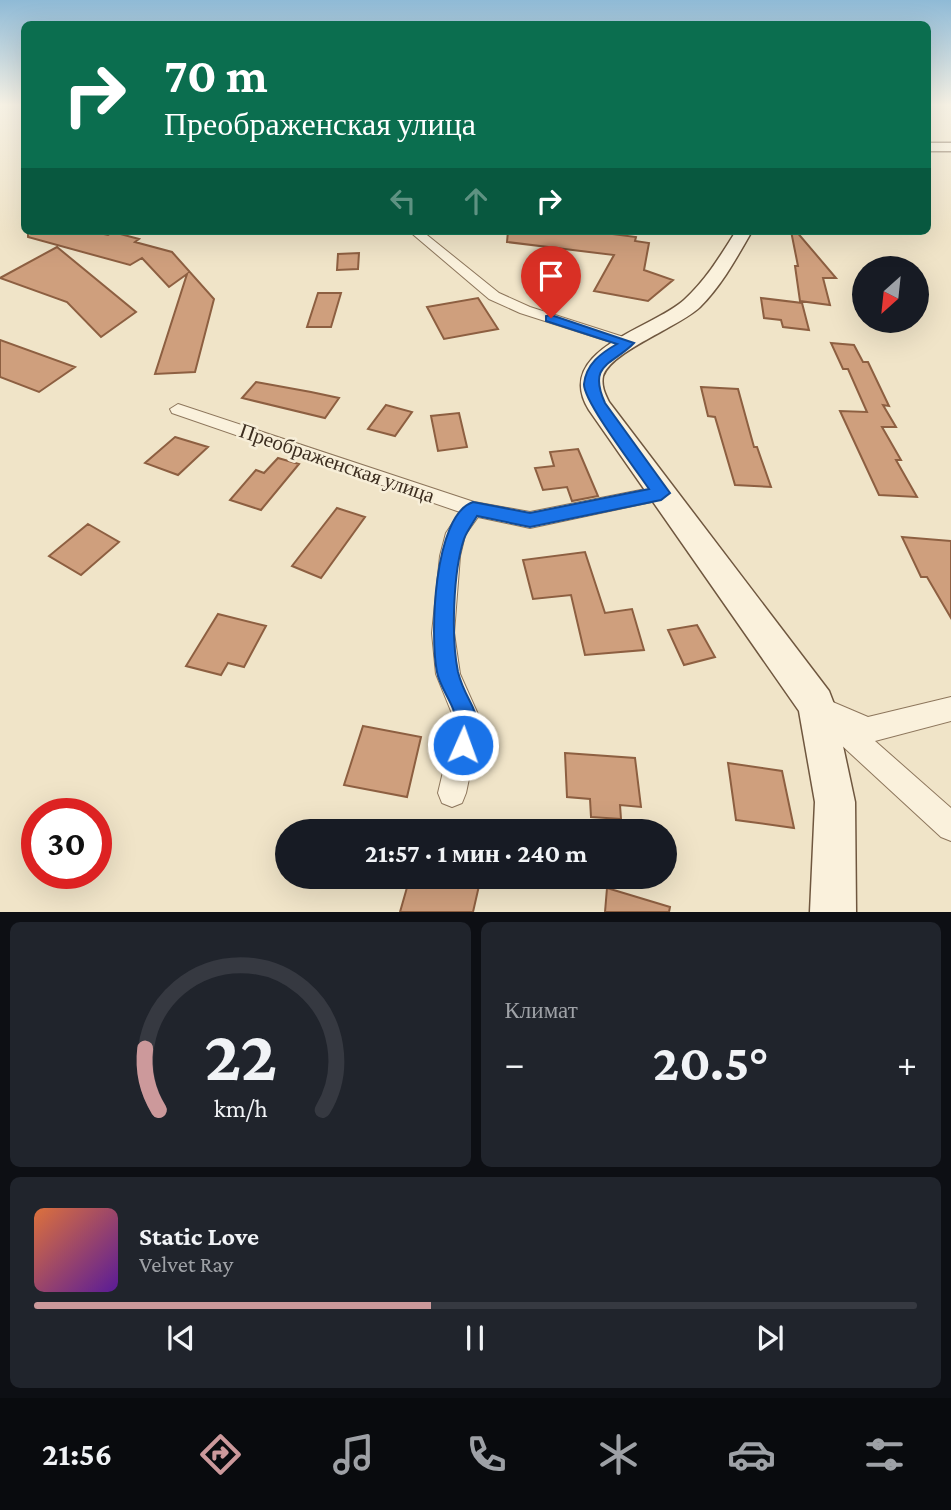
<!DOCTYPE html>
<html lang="ru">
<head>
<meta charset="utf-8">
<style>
	:root { --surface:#171b24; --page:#20242c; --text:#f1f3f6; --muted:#9ea1a6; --line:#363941; --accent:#cc999b }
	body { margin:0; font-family:"Crimson Pro",serif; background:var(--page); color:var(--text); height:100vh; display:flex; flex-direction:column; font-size:26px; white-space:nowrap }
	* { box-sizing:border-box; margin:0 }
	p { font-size:23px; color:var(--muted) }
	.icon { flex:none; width:38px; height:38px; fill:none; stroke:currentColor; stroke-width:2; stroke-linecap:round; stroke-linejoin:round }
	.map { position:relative; height:912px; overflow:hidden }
	.side { display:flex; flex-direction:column; gap:10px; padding:10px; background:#0d0f14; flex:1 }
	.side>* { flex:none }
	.guide { position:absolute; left:21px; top:21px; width:910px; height:214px; border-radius:10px; box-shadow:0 7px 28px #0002; background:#0b6e4f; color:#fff; overflow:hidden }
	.needle { width:46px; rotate:207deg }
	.buttons { position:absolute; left:852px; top:256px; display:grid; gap:14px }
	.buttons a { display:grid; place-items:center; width:77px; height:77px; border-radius:50%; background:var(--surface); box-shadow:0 7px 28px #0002; font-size:35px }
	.speed { position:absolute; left:21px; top:798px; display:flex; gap:14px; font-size:35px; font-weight:700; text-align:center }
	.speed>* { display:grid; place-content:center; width:91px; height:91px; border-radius:50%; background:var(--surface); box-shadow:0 7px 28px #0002; line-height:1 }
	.speed .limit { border:10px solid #d22; background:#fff; color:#111 }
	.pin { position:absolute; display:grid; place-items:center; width:60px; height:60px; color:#fff; margin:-72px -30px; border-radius:50% 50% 50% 0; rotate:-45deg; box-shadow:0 0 7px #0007 }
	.pin .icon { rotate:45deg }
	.me { position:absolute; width:77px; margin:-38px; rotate:2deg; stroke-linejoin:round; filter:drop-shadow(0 0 5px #0008) }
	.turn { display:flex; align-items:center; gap:24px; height:147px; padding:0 28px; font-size:32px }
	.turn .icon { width:91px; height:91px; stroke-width:2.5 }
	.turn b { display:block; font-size:49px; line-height:60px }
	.lanes { display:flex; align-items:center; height:66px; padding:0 28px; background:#0003; justify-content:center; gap:35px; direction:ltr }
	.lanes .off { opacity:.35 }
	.big { font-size:52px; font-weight:700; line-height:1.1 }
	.side .tile { flex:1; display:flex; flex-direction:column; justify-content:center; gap:10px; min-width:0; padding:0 24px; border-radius:10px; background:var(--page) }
	.side .dial { align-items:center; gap:0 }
	.dial svg { height:182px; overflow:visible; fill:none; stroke:var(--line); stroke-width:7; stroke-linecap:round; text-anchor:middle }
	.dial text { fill:var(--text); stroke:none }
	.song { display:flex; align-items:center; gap:21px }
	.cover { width:84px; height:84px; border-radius:10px; background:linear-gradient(135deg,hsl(20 70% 55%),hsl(270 70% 35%)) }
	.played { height:7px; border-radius:4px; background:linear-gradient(90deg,var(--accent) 45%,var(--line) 45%) }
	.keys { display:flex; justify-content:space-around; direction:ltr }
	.heat { display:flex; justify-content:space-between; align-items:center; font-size:38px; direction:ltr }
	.side .tiles { flex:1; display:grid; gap:10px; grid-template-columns:1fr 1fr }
	.tile:last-child { grid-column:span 2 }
	.trip { position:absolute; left:275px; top:819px; width:402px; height:70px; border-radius:35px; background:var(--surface); box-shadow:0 7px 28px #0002; font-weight:700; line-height:70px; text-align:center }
	.tabs { display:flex; height:112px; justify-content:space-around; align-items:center; background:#090b0e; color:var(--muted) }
	.tabs .icon { width:49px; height:49px }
	.tabs .active { color:var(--accent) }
	.tabs b { font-size:32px; color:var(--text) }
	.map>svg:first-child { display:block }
	.building { fill:#cf9f7d; stroke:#8d5f41; stroke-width:2 }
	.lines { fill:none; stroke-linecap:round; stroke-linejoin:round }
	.street-casing { stroke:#8d765c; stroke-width:2 }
	.secondary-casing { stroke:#6f573f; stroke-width:3 }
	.street { fill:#faf1dc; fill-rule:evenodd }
	.secondary { fill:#faf1dc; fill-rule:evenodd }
	.route { fill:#1a73e8; stroke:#114b97; stroke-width:2 }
	.labels { text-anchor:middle; stroke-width:5; stroke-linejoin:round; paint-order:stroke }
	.street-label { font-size:21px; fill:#3d2e20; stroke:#f7eed8 }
</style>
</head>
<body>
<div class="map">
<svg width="951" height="912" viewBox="0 0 951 912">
	<rect width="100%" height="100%" fill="#f0e4c8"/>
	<path class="building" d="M28,231H90L108,235L113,232L139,239L135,242L172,252L214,299L195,372L155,374L187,274L169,287L142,258L130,265L28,237Z
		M508,231H589L636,237L635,241L649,243L644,270L673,280L648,301L594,291L614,255L507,242Z
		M791,231H796L836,278H823L830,305L800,301L795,266H798Z
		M57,247L136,312L101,337L67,302L0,278Z
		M359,253L358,269L337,270L338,254Z
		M318,293H341L331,327H307Z
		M478,298L498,329L444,339L427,307Z
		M761,298L802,303L809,330L783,327L781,320L764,318Z
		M0,340L75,367L39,392L0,377Z
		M831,343L854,345L863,362H868L889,406L883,405L896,427H882L901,460H896L917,497L879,495L840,411L867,412L848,369H843Z
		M256,382L311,392L339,398L325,418L242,398Z
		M701,387L738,389L754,447H757L771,487L735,485L715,417L708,416Z
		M386,405L412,412L395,436L368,429Z
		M459,413L467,447L438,451L431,416Z
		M175,437L208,447L178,475L145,463Z
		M578,449L598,496L572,501L567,487L543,490L535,468L554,466L550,452Z
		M278,458L299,464L261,510L230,500L256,470L264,473Z
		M337,508L365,517L321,578L292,566Z
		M88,524L119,542L81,575L49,556Z
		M902,537L951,541V618L927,577H921Z
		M585,552L605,613L632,609L644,650L585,655L571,595L533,599L523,560Z
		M218,614L266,626L244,667L228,663L221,675L186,666Z
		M697,625L715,657L684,665L668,630Z
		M363,726L421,737L407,797L344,785Z
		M565,753L635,758L641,807L620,805L621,819L591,817L590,799L567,797Z
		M728,763L782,771L794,828L736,820Z
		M410,877H481L473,912H400Z
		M607,888L670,907L669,912H605Z"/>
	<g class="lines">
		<g class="street-casing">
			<path id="street" d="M409,231H422L499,293L530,307L633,340L635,343L628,347L623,346L520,313L489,299Z
				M178,404L474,502L530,512L661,486L668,488L670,493L668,498L661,500L530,528L478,517L465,535L460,556L454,633L460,674L481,721L466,793L462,803L452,807L442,803L438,793L455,721L436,674L432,633L440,556L446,533L460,512L172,413L170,409Z
				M821,697L868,717L951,697V721L875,741L951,808V841L941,837L812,718L809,709L812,700Z"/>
		</g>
		<g class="secondary-casing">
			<path id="secondary" d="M928,143H951V151H928Z
				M736,231H752C737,257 722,285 700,307C679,327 611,351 603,376C601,386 605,394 609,402L829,691L834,704L855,802L856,912H810L815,802L799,711L589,410C552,350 652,329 684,300C706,280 721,255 736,231Z"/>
		</g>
		<use href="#street" class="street"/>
		<use href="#secondary" class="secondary"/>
	</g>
	<linearGradient id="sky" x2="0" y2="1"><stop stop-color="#8fbad6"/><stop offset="0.45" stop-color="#f8f3e6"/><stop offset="1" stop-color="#f8f3e6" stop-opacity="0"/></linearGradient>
	<rect width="951" height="233" fill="url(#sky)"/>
	<path class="route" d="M551,315L634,343C613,365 587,363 605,403L670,493L661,500L530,527L477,516C473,523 467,531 464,539C453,572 451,638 458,672C467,708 488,711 471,753L463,756L454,753C449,741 456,734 456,722C456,706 440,689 437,672C430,638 433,515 473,502L530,513L649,489C637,471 583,401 584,384C586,364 601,353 617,344L546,321V316Z"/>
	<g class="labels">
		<g class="street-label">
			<text transform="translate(337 463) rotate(19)" y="7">Преображенская улица</text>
		</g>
	</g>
</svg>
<div class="buttons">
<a><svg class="needle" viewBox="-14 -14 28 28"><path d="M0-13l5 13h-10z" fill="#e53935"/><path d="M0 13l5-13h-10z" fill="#9ea1a6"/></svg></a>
</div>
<div class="speed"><div class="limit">30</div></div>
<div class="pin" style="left:551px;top:318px;background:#d93025"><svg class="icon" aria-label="arrive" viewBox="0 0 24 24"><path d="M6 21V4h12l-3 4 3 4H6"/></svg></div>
<svg class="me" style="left:463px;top:745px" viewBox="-20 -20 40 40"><circle r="17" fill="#1a73e8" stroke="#fff" stroke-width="3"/><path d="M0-11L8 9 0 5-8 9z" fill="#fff"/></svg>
<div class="trip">21:57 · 1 мин · 240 m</div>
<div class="guide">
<div class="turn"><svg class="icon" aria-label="right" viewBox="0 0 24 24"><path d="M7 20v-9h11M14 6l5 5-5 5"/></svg><div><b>70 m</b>Преображенская улица</div></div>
<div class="lanes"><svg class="icon off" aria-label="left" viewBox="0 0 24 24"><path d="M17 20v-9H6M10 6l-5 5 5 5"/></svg><svg class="icon off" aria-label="ahead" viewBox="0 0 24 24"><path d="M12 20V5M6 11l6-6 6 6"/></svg><svg class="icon" aria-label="right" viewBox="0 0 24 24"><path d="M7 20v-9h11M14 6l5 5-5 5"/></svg></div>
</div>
</div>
<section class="side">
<div class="tiles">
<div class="tile dial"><svg viewBox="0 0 100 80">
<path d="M14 69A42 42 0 1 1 86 69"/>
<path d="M14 69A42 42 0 0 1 8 42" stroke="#cc999b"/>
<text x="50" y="56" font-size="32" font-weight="700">22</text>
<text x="50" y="72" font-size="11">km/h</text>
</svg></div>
<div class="tile"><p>Климат</p>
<div class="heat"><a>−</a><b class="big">20.5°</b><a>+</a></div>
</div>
<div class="tile">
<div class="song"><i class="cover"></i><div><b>Static Love</b><p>Velvet Ray</p></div></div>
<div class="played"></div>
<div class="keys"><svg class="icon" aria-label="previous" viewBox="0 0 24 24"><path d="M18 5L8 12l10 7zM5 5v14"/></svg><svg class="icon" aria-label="pause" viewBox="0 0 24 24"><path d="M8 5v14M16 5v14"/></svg><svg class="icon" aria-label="next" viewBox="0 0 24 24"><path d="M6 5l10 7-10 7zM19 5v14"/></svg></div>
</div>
</div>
</section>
<nav class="tabs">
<b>21:56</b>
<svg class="icon active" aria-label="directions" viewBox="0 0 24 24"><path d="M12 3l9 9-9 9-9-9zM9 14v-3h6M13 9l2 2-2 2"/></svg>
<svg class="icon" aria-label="music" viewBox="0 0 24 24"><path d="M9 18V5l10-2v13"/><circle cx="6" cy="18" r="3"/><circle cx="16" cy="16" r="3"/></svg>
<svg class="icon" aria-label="phone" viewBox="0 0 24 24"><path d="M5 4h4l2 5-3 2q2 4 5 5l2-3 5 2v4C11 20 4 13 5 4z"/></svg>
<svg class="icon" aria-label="climate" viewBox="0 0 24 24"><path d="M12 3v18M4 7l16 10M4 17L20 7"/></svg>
<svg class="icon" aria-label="car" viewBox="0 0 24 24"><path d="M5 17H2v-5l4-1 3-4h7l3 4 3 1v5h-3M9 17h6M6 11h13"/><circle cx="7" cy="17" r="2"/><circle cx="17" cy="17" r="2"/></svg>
<svg class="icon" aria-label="filters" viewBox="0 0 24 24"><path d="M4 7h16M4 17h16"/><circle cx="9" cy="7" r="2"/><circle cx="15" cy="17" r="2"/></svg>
</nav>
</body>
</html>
